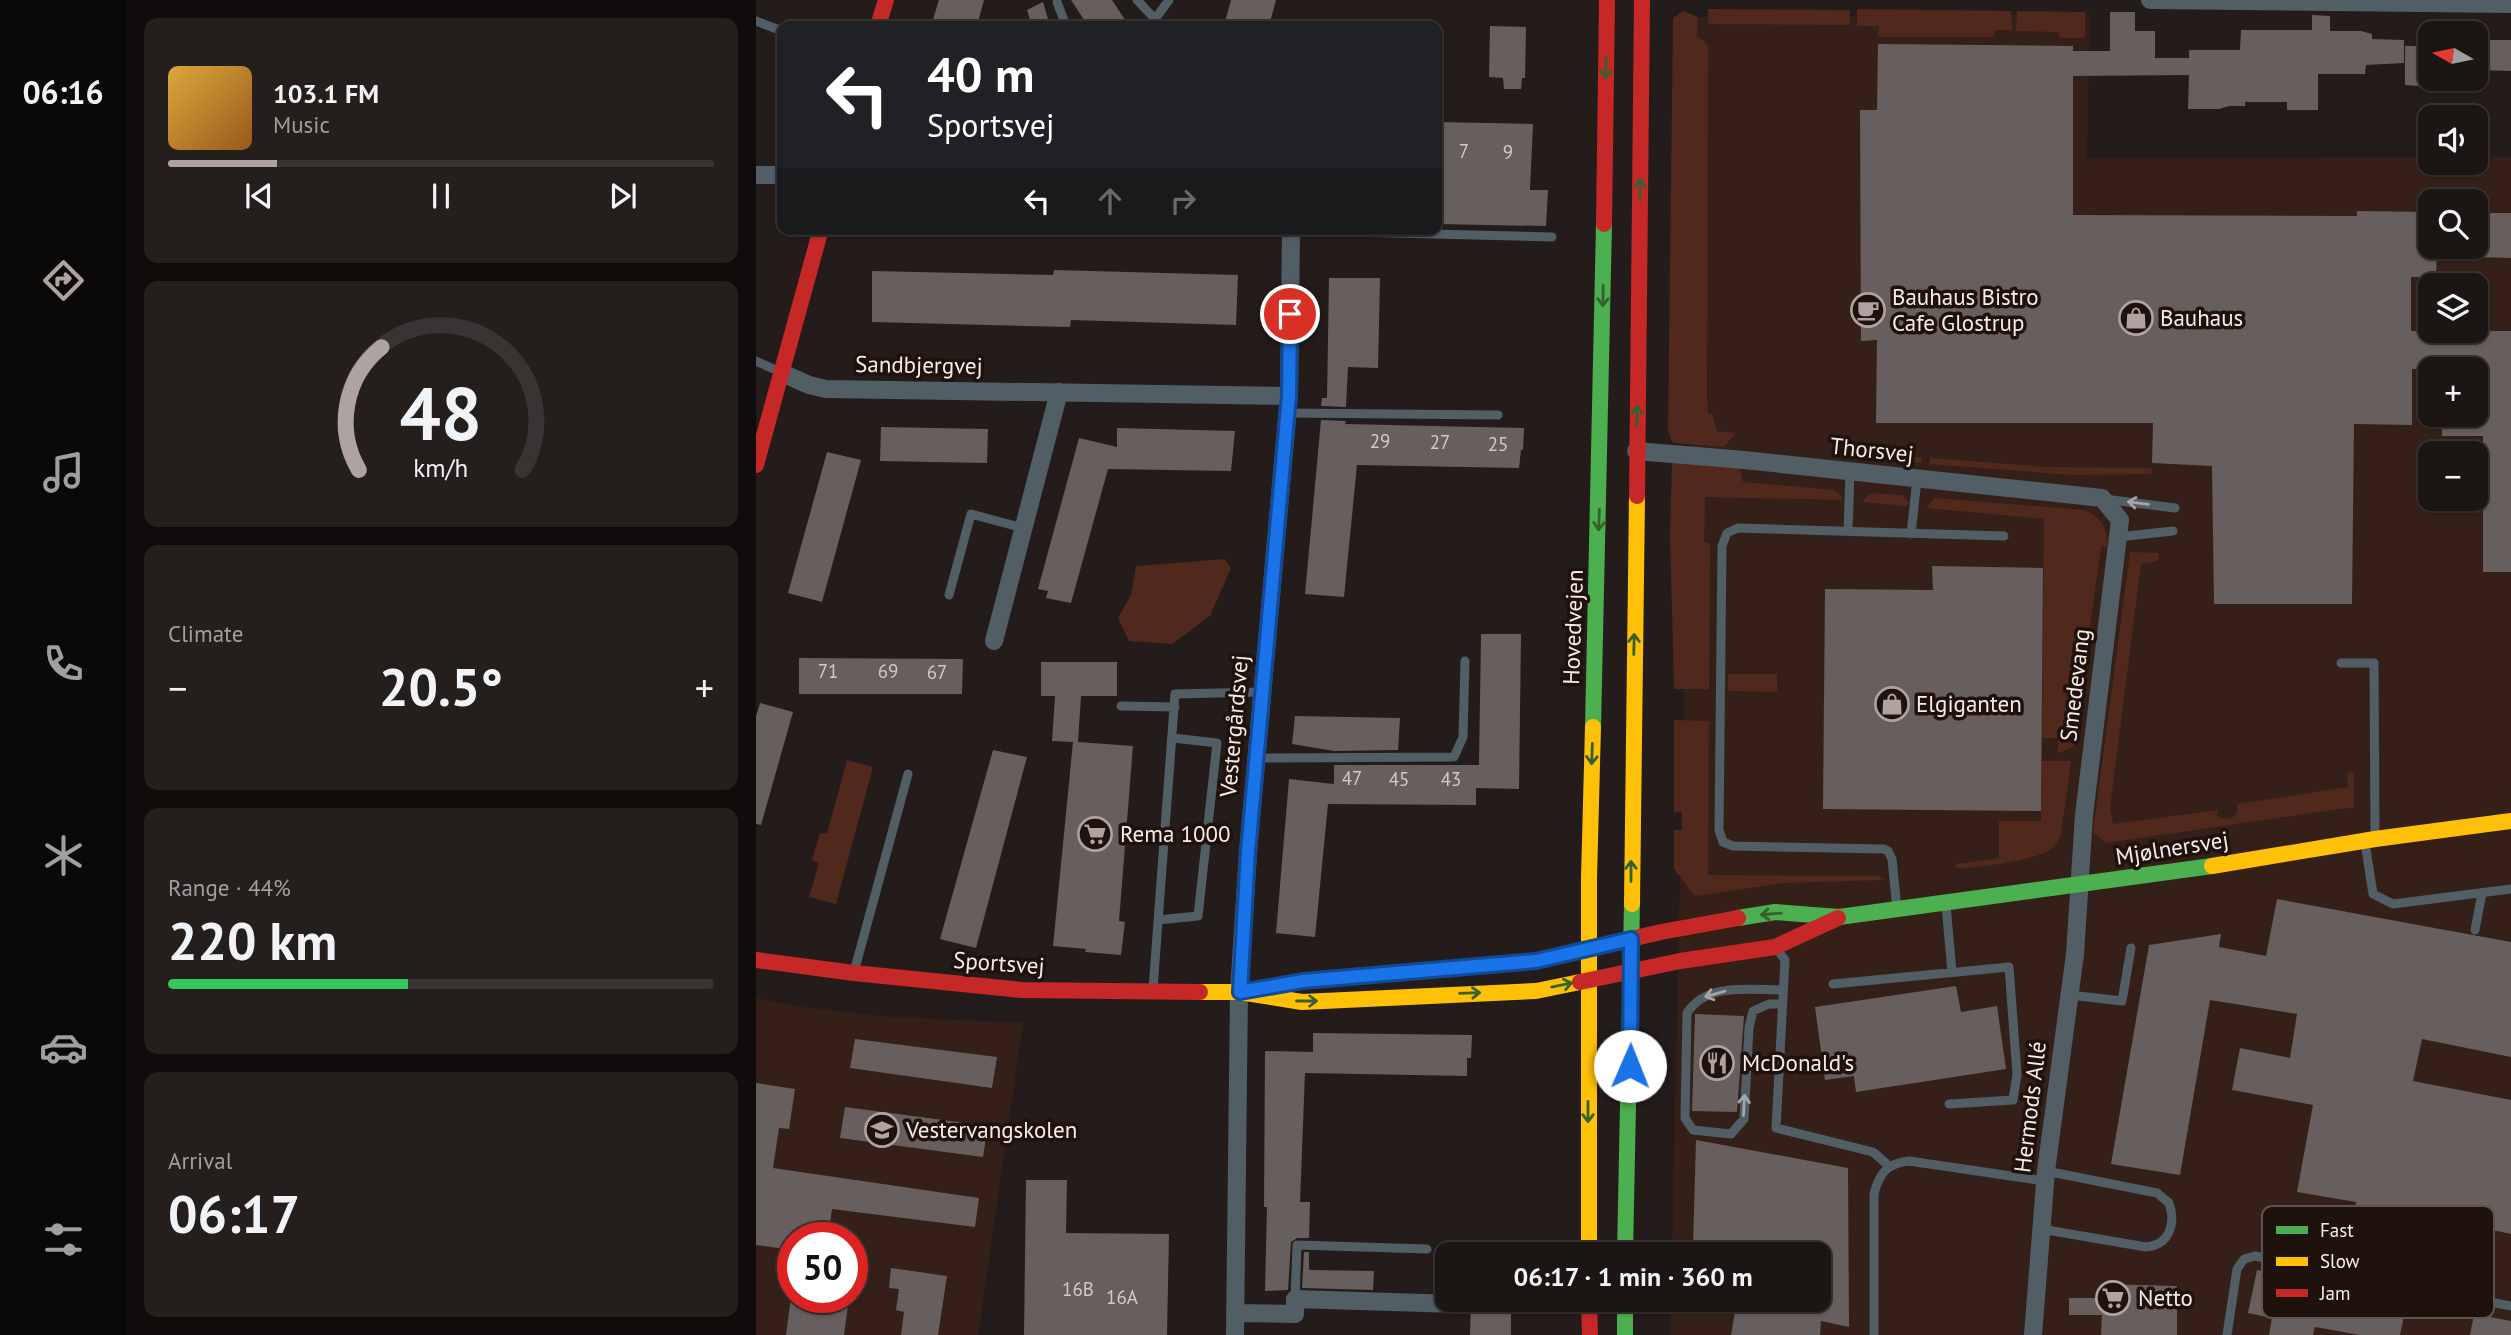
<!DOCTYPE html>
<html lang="en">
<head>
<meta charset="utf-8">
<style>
	:root { --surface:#1b1514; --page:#241e1d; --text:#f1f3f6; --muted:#a09fa0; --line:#393434; --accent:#aea3a1 }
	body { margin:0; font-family:"PT Sans",sans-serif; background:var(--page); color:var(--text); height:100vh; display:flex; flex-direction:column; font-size:26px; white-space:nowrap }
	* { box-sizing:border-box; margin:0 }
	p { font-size:23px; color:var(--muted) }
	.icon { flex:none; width:38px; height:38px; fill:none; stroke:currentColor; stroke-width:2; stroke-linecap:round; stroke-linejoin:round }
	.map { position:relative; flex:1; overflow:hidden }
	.side { display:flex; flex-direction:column; gap:18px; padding:18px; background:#0f0c0b; width:630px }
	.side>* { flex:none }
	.banner { position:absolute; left:21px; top:21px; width:665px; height:214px; border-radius:14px; box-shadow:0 2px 5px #0004,0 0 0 2px var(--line); background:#202124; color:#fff; overflow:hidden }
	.needle { width:46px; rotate:279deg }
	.tools { position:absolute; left:1662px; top:21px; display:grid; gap:14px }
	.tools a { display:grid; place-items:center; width:70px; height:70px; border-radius:14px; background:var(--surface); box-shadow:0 2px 5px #0004,0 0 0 2px var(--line); font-size:35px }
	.speed { position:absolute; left:21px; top:1222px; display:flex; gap:14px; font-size:35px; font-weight:700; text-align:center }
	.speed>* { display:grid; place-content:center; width:91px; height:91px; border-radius:50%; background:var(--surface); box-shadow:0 2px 5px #0004,0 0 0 2px var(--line); line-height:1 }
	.speed .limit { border:10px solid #d22; background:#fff; color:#111 }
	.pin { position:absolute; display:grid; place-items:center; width:60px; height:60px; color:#fff; margin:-30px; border:4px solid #fff; border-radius:50%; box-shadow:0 2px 7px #0007 }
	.me { position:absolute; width:77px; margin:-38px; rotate:1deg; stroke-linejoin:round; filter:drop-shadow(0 0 5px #0008) }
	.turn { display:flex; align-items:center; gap:24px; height:147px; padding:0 35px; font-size:32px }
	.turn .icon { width:91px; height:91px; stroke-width:2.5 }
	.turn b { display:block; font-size:49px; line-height:60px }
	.lanes { display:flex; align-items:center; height:66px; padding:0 35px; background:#0003; justify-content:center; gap:35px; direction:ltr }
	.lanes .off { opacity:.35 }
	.big { font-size:52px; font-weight:700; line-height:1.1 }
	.side .tile { flex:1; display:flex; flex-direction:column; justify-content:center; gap:10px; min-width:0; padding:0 24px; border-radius:14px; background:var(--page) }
	.side .dial { align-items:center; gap:0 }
	.dial svg { height:182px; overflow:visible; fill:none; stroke:var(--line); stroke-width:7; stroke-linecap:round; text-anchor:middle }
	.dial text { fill:var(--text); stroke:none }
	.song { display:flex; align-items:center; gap:21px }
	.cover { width:84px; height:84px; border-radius:10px; background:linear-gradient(135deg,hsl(40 70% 55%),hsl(30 70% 35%)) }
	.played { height:7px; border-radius:4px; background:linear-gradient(90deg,var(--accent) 20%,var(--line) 20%) }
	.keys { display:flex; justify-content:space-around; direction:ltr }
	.heat { display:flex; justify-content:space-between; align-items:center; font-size:38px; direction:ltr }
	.charge { height:10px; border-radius:5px; background:linear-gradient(90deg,#34c759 44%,var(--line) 0) }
	.trip { position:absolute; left:679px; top:1242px; width:396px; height:70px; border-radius:14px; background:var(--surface); box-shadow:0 2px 5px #0004,0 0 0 2px var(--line); font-weight:700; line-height:70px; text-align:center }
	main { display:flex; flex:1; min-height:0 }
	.tab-bar { display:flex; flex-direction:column; width:126px; justify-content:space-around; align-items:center; background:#0b0808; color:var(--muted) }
	.tab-bar .icon { width:49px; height:49px }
	.tab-bar .selected { color:var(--accent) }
	.tab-bar b { font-size:32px; color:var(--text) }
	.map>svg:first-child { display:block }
	.built { fill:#342019; fill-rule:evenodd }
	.green { fill:#50291c }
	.building { fill:#665f5d }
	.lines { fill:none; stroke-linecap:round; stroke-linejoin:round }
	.lane { stroke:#515e66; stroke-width:9 }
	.street { stroke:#515e66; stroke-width:18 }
	.fast { stroke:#4caf50; stroke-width:16 }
	.slow { stroke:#ffc107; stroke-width:16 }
	.jam { stroke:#c62828; stroke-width:16 }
	.oneway { stroke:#36602e }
	.oneway2 { stroke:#a4a5a8 }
	.route-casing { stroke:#114b97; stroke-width:18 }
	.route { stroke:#1a73e8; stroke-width:12 }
	.labels { text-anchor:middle; stroke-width:7; stroke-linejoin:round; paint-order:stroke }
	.number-label { font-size:19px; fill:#d4c9c6 }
	.poi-label { font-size:23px; fill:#f8ece9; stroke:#1f110c; text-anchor:start }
	.street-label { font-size:23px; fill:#f8ece9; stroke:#1f110c }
	.key { fill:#1f110c; stroke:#60534e; stroke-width:2 }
	.key-label { font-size:19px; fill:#f8ece9 }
</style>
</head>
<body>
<main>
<nav class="tab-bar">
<b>06:16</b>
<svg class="icon selected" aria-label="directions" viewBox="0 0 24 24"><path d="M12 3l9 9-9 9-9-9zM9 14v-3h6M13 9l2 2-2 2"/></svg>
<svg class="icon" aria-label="music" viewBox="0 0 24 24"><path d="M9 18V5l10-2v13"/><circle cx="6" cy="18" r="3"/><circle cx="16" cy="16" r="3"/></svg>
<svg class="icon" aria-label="phone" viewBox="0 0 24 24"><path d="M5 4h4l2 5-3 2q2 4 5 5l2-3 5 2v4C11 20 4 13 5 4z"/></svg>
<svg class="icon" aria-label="climate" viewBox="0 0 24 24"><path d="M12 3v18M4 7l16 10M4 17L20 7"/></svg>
<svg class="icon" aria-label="car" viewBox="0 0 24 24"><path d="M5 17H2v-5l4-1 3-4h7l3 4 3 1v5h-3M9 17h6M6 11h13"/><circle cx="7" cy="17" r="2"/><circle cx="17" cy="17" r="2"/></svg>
<svg class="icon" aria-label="filters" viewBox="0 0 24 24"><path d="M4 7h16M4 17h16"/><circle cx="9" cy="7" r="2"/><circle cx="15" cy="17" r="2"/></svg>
</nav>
<section class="side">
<div class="tile">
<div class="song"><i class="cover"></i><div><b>103.1 FM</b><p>Music</p></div></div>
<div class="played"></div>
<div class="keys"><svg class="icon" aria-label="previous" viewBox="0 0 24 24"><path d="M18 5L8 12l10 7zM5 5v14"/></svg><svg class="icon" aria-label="pause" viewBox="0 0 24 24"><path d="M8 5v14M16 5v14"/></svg><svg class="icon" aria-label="next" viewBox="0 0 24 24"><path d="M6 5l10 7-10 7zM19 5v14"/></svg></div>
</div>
<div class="tile dial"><svg viewBox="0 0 100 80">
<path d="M14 69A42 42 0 1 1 86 69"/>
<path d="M14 69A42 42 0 0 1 24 15" stroke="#aea3a1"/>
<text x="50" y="56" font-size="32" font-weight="700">48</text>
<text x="50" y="72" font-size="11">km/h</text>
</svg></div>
<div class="tile"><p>Climate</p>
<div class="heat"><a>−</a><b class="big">20.5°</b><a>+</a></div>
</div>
<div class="tile"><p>Range · 44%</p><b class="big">220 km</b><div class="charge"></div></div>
<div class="tile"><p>Arrival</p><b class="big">06:17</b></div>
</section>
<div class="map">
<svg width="1755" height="1335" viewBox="0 0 1755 1335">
	<rect width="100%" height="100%" fill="#241c1a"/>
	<path class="built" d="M1334,14L1331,158L1675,157V163H1720V157H1755V1335H915V1300H1062V1255H916L942,17ZM1675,201H1720V247H1675ZM1675,285H1720V331H1675ZM1675,369H1720V415H1675ZM1675,453H1720V499H1675Z
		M0,998L53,1008L137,1017L267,1023L222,1335H0ZM37,1237H96V1297H37Z"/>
	<path class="green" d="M952,9L1094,10V25L952,24Z
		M1101,9L1255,11L1256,30H1239L1237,37H1122L1123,26H1101Z
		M927,11L942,17L941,36L952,45L951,400L952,413L956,414L961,431L980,433L968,447L917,443L912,431L917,18Z
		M1261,11L1329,12V38H1303V32L1260,31Z
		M1104,444H1120L1121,454L1165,457L1166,463L1104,459Z
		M1174,458L1290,467L1396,468L1395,474L1316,475L1173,464Z
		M916,461L983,467L987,482L1078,490L1086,497V500L949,497L948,542L954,543L953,689H918L914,535Z
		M1114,493L1147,495L1153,503L1150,506L1106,502Z
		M1179,498L1329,510C1346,517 1352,529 1351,547H1345L1317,747L1302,753V738H1286L1288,519L1170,508Z
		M1374,552L1403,553L1402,561L1385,564L1354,808L1357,824L1462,810L1461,816L1468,819L1476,818L1481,813V804L1592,787L1591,773L1598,772V807L1350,843L1337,832Z
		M469,559L475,568L454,616L416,644L373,641L362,618L375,595L380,566Z
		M972,674H1021V692L972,691Z
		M918,720L953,721L952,875L1124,876L1129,880L1028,883L939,896L918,869V830H926V812H918Z
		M91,760L117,767L80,904L53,897L63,863L56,860L64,833L71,834Z
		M1286,761H1315L1305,834C1303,841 1298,847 1292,851C1277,860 1217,869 1199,868L1201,864L1243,858V821H1285Z"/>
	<path class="building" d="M183,0H228L221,26H175Z
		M315,0H356L373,26H332Z
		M475,0H520L513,26H468Z
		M287,2L294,26H276L271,10Z
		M1354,12H1379V31H1399V58H1433V50H1484L1485,30H1556V15L1574,16V31H1605L1616,34V39L1648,40V63L1610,65L1609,74H1562V110H1531V102H1489V106H1473L1463,109H1432L1433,75L1317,76V215L1601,216V211L1675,212V247H1681L1680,277H1655V331H1755V572H1727V436H1686V415H1720V369H1656V425L1598,424L1596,604H1458L1456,466L1396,463L1397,423H1120L1121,340L1105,341L1104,110H1121L1122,44L1317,46V51H1354Z
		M734,26L770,27L769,78H766L765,89H748L747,78L733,77Z
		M1720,40H1755V71L1720,70Z
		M1649,46H1675V87L1649,85Z
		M681,122L777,124L774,190H792L790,226L681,224Z
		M1720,213H1755V258L1720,257Z
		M298,270L482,275L480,325L315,320L314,327L116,322V271L297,275Z
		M573,278H624L622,368L592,367L590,407L565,406L566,398H571Z
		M565,420L590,421L589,424L768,428L767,450H765L763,468L601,465L588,597L549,594Z
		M125,427L232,429L231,463L124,461Z
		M361,428L479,431L475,471L352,469L315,603L290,598L292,591L282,589L323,438L361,447Z
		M71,452L105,460L66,602L32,593Z
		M1176,566L1287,568L1285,811L1067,809L1069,589L1177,590Z
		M725,634H765L763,789L720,788V805L572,804L559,937L520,933L533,779L578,784V765H723Z
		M43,658L207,659L206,694H43Z
		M285,662H361V696H325L322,742L377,746L363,921L369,922L365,955L329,952L330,949L297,946L317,742L296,741L299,696H285Z
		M4,703L37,712L5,825L0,824V717Z
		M539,716L644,718L642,750L578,751L536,744Z
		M237,750L271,757L220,948L184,939Z
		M1521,899L1755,942V1057L1666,1039L1657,1081L1755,1100V1234L1672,1216L1668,1237L1597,1223L1600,1202L1541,1192L1557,1105L1476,1090L1484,1048L1534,1058L1541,1014L1454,1000L1424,1175L1355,1164L1393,945L1465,934L1463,947L1510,956Z
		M1200,986L1205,1012L1241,1006L1250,1069L1100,1092L1098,1076L1069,1080L1059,1007Z
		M939,1014L988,1016L981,1112L936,1111Z
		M557,1033L716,1035L715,1058H711V1076L549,1073L544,1202H554L553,1238H541L535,1242L532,1290L509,1291L511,1207H508L509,1051L557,1052Z
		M99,1039L241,1057L236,1088L94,1068Z
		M0,1083L39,1089L33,1129L23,1128L17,1168L223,1198L219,1227L76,1209L72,1237H37V1250L0,1245Z
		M89,1107L232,1126L227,1157L84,1138Z
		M940,1140L1092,1168L1093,1327L1065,1321L1064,1335H975L981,1300H1062V1255H987L937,1246Z
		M270,1180H311L310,1233L413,1234L411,1335H268Z
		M548,1252H553V1270L618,1271L617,1290L546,1288Z
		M135,1268L191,1276L182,1335H145L148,1312L140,1310L143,1289L133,1288Z
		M1501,1270L1651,1301L1644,1335H1604L1559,1327L1557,1335H1513L1516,1318L1492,1313Z
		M1346,1284L1421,1286V1335H1345L1346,1315H1313V1298H1346Z
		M35,1297H93L88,1335H30Z
		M715,1300H755V1335H714Z
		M1718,1314L1755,1321V1335H1714Z"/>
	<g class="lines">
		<path class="lane" d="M381,0L399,19
			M301,2L310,26
			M0,21L26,31
			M390,26L399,19L413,0
			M256,229L324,232
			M470,229L796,237
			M0,361L24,372
			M531,413L742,415
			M1348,499L1419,508
			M1092,531L1094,472
			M1155,534L1161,479
			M1362,537L1417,531
			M193,595L215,514L267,528
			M1585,663H1618L1619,838
			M365,706L419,707
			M500,758L698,757L707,737L709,661
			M1609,843L1617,894L1637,904L1755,889
			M1190,905L1196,972
			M1141,909L1136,859L1132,851L1128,849L977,846L967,842L963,830L966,546L971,533L982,528L1248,536
			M402,920L442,916L461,743L417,738
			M1719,930L1726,893
			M1021,949L1029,960L1020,1128L1117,1152L1133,1166
			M98,972L152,774
			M1077,984L1253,967L1261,1074L1257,1100L1193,1104
			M397,989L419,694L506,692
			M1314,995L1366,1001L1375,948
			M1026,1004H1013L997,1011L993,1028L988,1119L975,1134L937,1130L929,1118L931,1013C951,982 994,990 1027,990
			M1285,1229L1390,1247C1414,1245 1420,1223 1413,1203L1401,1193L1290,1171
			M539,1299L541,1245L671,1249
			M1118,1335V1194C1123,1173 1132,1163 1153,1161L1289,1181
			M1471,1335L1481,1269L1488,1259L1499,1256L1755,1306"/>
		<path class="street" d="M1394,0L1755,4
			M0,175H26
			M26,373L53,385L70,389L533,396
			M880,451L988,460L1346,498L1364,520L1328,815L1319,954L1290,1171L1277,1335
			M238,641L303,392
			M479,1313L539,1314V1299L700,1304V1300
			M479,1335L483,992L492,852L533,396L535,229"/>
		<path class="fast" d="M837,727L848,224
			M982,918L1019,912L1083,917L1456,866
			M869,1255L876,904
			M869,1300V1335"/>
		<path class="slow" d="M1456,866L1619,839L1755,821
			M876,904L881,496
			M444,992H483L546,1002L780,991L824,982
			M833,1255V878L837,727"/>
		<path class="jam" d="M122,26L130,0
			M848,224L851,0
			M0,465L65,229
			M881,496L886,0
			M0,960L98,973L266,990L444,992
			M824,982L924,961L1019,947L1082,918
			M483,992L547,981L780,961L905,932L982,918
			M833,1300L834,1335"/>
	</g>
	<defs><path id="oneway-shaft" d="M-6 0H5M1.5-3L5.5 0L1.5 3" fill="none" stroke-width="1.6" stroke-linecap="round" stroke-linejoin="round" transform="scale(1.75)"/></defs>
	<g class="oneway">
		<use href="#oneway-shaft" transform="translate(850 68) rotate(91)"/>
		<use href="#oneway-shaft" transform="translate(884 189) rotate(-89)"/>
		<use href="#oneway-shaft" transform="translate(847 296) rotate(91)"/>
		<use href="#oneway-shaft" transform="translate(881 416) rotate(-89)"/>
		<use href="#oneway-shaft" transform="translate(843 520) rotate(92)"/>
		<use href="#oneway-shaft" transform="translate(878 644) rotate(-89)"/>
		<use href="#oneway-shaft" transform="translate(836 754) rotate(92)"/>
		<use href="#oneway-shaft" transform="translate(875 871) rotate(-90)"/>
		<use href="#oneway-shaft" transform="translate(1015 914) rotate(175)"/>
		<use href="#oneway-shaft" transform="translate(806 985) rotate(-12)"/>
		<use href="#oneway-shaft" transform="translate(714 993) rotate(-2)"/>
		<use href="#oneway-shaft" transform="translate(551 1001)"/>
		<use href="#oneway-shaft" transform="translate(832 1112) rotate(90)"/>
	</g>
	<g class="oneway2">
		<use href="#oneway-shaft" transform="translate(1382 503) rotate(-173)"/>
		<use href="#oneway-shaft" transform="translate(959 994) rotate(164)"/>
		<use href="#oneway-shaft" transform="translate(988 1105) rotate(-87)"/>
	</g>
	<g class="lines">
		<g class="route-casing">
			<path id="route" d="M534,314L533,396L492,852L484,992L547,981L780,961L875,939L874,1066"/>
		</g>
		<use href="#route" class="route"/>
	</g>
	<defs>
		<g id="cafe-ring" transform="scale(1.75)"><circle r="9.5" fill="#1f110c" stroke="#aea3a1" stroke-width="1.5"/><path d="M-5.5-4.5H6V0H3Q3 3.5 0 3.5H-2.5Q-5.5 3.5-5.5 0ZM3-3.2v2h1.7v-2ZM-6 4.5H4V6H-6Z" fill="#aea3a1"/></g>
		<g id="shop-ring" transform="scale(1.75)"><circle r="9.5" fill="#1f110c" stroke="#aea3a1" stroke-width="1.5"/><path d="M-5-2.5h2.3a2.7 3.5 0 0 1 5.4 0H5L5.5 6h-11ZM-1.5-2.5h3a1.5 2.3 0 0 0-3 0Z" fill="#aea3a1"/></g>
		<g id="supermarket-ring" transform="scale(1.75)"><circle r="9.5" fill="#1f110c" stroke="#aea3a1" stroke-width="1.5"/><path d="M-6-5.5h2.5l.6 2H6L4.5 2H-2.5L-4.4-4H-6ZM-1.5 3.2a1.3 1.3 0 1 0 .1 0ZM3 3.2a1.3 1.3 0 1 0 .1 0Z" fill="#aea3a1"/></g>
		<g id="restaurant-ring" transform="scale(1.75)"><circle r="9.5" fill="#1f110c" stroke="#aea3a1" stroke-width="1.5"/><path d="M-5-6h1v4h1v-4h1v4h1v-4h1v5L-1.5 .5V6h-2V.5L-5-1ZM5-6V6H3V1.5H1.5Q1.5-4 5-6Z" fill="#aea3a1"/></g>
		<g id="school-ring" transform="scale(1.75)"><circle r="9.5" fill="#1f110c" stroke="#aea3a1" stroke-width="1.5"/><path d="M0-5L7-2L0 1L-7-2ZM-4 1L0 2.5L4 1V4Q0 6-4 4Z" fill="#aea3a1"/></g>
	</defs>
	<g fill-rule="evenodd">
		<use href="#cafe-ring" x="1112" y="310"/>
		<use href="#shop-ring" x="1380" y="318"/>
		<use href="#shop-ring" x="1136" y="704"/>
		<use href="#supermarket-ring" x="339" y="834"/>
		<use href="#restaurant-ring" x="961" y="1063"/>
		<use href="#school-ring" x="126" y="1130"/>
		<use href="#supermarket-ring" x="1357" y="1298"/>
	</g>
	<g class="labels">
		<g class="number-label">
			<text x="708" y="158">7</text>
			<text x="752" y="159">9</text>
			<text x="624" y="448">29</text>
			<text x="684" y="449">27</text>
			<text x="742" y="451">25</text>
			<text x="72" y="678">71</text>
			<text x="132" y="678">69</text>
			<text x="181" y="679">67</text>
			<text x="596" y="785">47</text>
			<text x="643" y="786">45</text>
			<text x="695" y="786">43</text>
			<text x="322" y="1296">16B</text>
			<text x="366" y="1304">16A</text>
		</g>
		<g class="poi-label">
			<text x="1136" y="305">Bauhaus Bistro<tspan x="1136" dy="26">Cafe Glostrup</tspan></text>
			<text x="1404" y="326">Bauhaus</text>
			<text x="1160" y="712">Elgiganten</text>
			<text x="364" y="842">Rema 1000</text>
			<text x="986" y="1071">McDonald's</text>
			<text x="150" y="1138">Vestervangskolen</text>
			<text x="1382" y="1306">Netto</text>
		</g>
		<g class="street-label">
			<text transform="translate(163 365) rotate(1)" y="8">Sandbjergvej</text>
			<text transform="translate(1116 450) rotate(6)" y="8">Thorsvej</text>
			<text transform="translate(817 627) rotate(-88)" y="8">Hovedvejen</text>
			<text transform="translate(1319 685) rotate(-83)" y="8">Smedevang</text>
			<text transform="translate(478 726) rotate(-85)" y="8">Vestergårdsvej</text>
			<text transform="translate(1416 848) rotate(-9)" y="8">Mjølnersvej</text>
			<text transform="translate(243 963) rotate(4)" y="8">Sportsvej</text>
			<text transform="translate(1274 1107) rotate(-83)" y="8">Hermods Allé</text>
		</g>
	</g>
	<rect x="1506" y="1206" width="232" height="112" rx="10" class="key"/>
	<rect x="1520" y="1226" width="32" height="8" fill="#4caf50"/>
	<rect x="1520" y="1257" width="32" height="9" fill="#ffc107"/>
	<rect x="1520" y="1289" width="32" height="8" fill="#c62828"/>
	<g class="key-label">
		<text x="1564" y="1237">Fast</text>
		<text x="1564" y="1268">Slow</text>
		<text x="1564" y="1300">Jam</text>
	</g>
</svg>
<div class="tools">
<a><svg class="needle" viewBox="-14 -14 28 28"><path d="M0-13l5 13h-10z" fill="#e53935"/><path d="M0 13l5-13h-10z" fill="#a09fa0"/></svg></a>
<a><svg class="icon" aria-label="sound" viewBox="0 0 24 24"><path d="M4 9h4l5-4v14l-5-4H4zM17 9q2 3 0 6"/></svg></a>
<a><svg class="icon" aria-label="search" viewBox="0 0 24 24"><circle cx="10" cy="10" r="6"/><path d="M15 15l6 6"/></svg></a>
<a><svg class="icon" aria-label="layers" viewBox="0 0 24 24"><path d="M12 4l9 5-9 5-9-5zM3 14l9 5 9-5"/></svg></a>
<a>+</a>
<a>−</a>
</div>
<div class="speed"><div class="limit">50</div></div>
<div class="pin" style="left:534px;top:314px;background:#d93025"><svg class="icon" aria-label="arrive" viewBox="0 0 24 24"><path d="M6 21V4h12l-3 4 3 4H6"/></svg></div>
<svg class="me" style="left:874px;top:1066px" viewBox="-20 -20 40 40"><circle r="19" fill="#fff"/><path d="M0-13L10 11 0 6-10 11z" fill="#1a73e8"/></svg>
<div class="trip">06:17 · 1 min · 360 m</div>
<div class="banner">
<div class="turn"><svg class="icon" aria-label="left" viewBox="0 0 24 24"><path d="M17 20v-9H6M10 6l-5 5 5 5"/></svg><div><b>40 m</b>Sportsvej</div></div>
<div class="lanes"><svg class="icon" aria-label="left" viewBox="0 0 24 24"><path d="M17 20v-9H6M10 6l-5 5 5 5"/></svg><svg class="icon off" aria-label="ahead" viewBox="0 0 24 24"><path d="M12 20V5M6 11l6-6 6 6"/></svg><svg class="icon off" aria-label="right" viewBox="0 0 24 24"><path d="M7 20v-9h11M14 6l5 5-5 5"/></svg></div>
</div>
</div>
</main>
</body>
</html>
